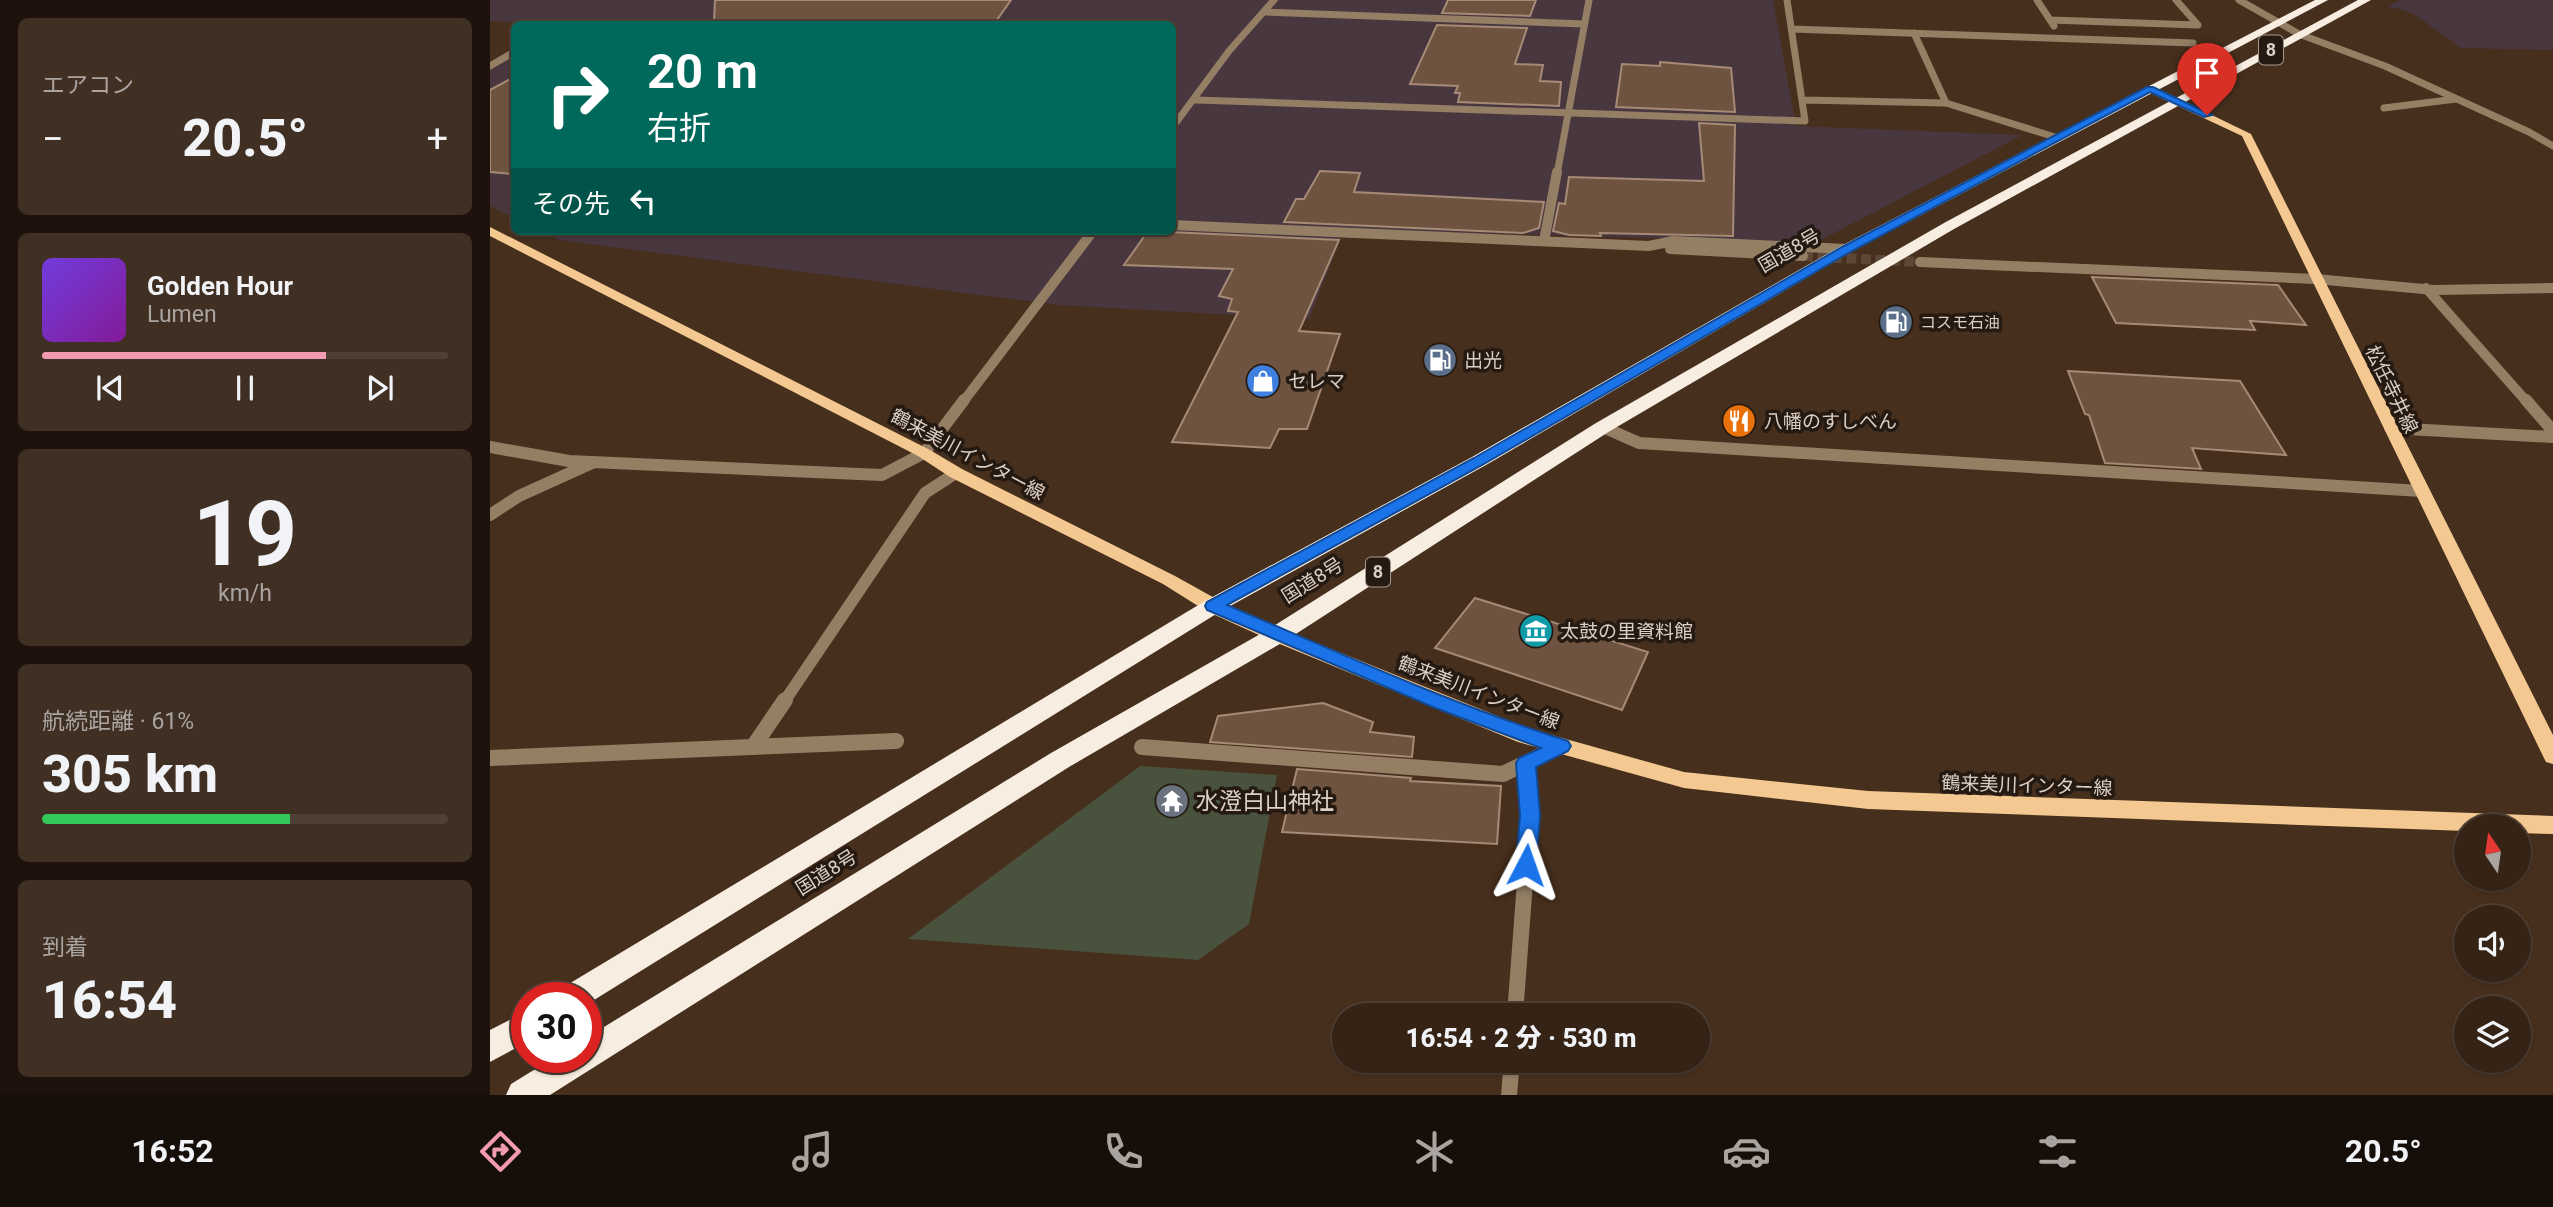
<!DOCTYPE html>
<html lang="ja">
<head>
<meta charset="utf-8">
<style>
	:root { --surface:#352316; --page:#402f23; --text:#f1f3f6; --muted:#aaa4a1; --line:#4f4035; --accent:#f19ab2 }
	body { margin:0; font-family:Roboto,"Noto Sans JP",sans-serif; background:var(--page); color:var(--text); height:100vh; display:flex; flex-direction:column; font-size:26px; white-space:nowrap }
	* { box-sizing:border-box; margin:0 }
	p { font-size:23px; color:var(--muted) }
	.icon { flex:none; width:38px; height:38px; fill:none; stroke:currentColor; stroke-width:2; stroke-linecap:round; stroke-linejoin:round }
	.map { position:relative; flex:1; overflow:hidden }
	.side { display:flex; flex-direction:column; gap:18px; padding:18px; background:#1d130c; width:490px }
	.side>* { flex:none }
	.banner { position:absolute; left:21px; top:21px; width:665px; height:214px; border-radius:10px; box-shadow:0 2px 5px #0004,0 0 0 2px var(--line); background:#00695c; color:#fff; overflow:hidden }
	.needle { width:46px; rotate:347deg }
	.controls { position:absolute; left:1964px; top:814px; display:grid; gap:14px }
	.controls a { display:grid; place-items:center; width:77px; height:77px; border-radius:50%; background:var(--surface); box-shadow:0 2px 5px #0004,0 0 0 2px var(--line); font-size:35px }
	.speed { position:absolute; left:21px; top:982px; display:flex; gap:14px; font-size:35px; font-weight:700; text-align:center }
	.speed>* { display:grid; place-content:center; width:91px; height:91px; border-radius:50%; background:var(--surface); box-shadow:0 2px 5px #0004,0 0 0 2px var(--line); line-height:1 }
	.speed .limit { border:10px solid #d22; background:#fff; color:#111 }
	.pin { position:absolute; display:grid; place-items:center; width:60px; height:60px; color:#fff; margin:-72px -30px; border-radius:50% 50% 50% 0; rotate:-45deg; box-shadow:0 0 7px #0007 }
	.pin .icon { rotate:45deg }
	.me { position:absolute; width:77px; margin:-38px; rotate:4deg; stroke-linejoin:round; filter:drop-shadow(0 0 5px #0008) }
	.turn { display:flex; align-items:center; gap:24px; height:147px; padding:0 21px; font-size:32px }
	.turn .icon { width:91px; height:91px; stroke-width:2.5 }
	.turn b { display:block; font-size:49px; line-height:60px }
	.then { display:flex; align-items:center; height:66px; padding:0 21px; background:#0003; gap:14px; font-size:26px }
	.big { font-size:52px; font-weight:800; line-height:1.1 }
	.side .tile { flex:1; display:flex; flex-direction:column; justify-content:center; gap:10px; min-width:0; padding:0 24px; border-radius:10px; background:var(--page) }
	.side .dial { align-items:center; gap:0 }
	.dial b { font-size:91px; line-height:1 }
	.song { display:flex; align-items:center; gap:21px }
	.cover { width:84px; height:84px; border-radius:10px; background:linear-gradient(135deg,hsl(260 70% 55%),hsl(290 70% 35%)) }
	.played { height:7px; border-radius:4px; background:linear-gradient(90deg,var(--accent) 70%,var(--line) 70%) }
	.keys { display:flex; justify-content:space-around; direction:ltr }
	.heat { display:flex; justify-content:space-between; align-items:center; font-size:38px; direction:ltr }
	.charge { height:10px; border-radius:5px; background:linear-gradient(90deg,#34c759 61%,var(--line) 0) }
	.trip { position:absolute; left:842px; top:1003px; width:378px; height:70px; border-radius:35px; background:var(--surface); box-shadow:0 2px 5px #0004,0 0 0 2px var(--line); font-weight:800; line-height:70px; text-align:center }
	.tabs { display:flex; height:112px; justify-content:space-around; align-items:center; background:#150e09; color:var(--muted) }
	.tabs .icon { width:49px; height:49px }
	.tabs .selected { color:var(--accent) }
	.tabs b { font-size:32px; color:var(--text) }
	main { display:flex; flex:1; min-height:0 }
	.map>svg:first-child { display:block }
	.industrial { fill:#493740 }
	.green { fill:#49523d }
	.building { fill:#6e5440; stroke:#a68a75; stroke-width:2 }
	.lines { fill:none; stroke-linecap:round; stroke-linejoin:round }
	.minor-tunnel { stroke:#5e4736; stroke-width:10; stroke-dasharray:10 4.5; stroke-linecap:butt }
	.minor-far3 { stroke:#947f65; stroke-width:7 }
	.minor-far2 { stroke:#947f65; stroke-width:10 }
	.minor-far1 { stroke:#947f65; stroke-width:12 }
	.minor { stroke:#947f65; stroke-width:16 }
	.major { fill:#f3c891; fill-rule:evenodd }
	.highway { fill:#f7ede0; fill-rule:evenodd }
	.route { fill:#1a73e8; stroke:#114b97; stroke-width:2 }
	.labels { text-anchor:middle; stroke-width:7; stroke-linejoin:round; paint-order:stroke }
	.far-poi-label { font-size:16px; fill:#ddcec3; stroke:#251a12; text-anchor:start }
	.shield { fill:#251a12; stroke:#a6988e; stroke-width:2 }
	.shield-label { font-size:18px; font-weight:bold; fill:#ddcec3 }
	.street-label { font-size:19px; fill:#ddcec3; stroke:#251a12 }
	.poi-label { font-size:19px; fill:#ddcec3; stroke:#251a12; text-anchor:start }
	.near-poi-label { font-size:23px; fill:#ddcec3; stroke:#251a12; text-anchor:start }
</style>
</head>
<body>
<main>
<section class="side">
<div class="tile"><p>エアコン</p>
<div class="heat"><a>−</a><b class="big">20.5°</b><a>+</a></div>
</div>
<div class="tile">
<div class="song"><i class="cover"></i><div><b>Golden Hour</b><p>Lumen</p></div></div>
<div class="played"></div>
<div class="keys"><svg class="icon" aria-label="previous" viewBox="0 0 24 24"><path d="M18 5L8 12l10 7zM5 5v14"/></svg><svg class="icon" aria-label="pause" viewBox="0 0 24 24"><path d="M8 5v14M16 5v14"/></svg><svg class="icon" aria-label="next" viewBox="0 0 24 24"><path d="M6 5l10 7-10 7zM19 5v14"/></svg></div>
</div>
<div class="tile dial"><b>19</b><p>km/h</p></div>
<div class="tile"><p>航続距離 · 61%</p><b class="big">305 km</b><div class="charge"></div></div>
<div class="tile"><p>到着</p><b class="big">16:54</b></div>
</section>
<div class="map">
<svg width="2063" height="1095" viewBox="0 0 2063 1095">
	<rect width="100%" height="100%" fill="#472f1d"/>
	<path class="industrial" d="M0,0H1283L1306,126L1532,135L1327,242L854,230L819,319L569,305L69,240L51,231H682V24H76L0,21Z
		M1910,0H2063V50L1971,48L1922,13L1898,6Z
		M24,55V218L0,206V70Z"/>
	<path class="green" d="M650,766L787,775L759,924L708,960L418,939Z"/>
	<path class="building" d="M225,0H521L504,24L224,22Z
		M958,0H1046L1040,16L952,13Z
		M947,25L1037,28L1025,64L1053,65L1050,81L1071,82L1069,106L968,102L970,93H965L968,86L920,84Z
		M1170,62L1241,68L1245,112L1126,107L1132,64L1170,66Z
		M24,77V174L0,172V90Z
		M1209,123L1245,125L1243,236L1110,233L1111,236L1079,235L1063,231L1069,203L1075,204L1079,177L1214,181Z
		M830,171L870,173L864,192L1054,202L1049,228L1033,233L794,222L806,199H814Z
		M658,231L849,240L809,331L850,334L817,429H789L780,448L682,442L748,312L738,311L742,299L729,296L743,269L634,265Z
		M1602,277L1788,285L1816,325L1760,321L1765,330L1626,323Z
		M1578,371L1750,381L1796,455L1702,448L1711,469L1615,463L1599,415L1595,414Z
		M985,598L1158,652L1132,710L945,648Z
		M833,703L883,722L880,732L924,737L922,757L720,742L728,716Z
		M807,769L921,778L920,781L1011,786L1007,844L792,832Z"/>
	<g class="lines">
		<path class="minor-tunnel" d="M1313,256L1430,262"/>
		<path class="minor-far3" d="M1547,0L1564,26
			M1749,0L1809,34L1895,66L2039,132L2063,146
			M776,12L1094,24
			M1560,20L1708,25L1686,0
			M1302,29L1703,43
			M1424,33L1456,103
			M0,66L24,52
			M706,100L1315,121L1297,0
			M1313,100L1456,103L1568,138
			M1894,108L1966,99
			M682,128L739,51L784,0
			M1067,174L1099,0"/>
		<path class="minor-far2" d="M682,225L1159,246L1183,241L1356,249
			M1054,241L1067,172
			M1180,249L1313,256
			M1430,262L1826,279L1944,290L2063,288
			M1936,288L2037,402
			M473,402L603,231"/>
		<path class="minor-far1" d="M2036,400L2063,431
			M1113,427L1149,443L1931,491
			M1900,428L2063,437
			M0,447L79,461L392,475L434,453L474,400
			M0,515L29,496L102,463
			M294,702L435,493L466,473"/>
		<path class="minor" d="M263,747L295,700
			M652,747L1013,774L1071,746
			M0,758L406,741
			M1025,1015L1040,815L1036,763
			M1019,1095L1022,1060"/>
		<path class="major" d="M1656,87H1664L1761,134L2063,735V764L2056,762L2053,756L1752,136L1656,91Z
			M0,227L440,450L472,469L685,576L730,601L794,630L1040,729L1194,772L1378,791L2063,816V834L2028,833V826H1976V831L1378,809L1194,788L1028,742L780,640L716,611L673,584L460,477L428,456L0,236Z"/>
		<path class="highway" d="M1825,0H1838L1361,252L996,465L731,611L96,1005V998H67L72,988L715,601L982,457L1351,246Z
			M1868,0H1881L1464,229L1120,431L795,641L579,767L60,1095H16L21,1084L65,1057H96V1038L561,753L779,629L1106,423L1454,223Z
			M37,1011V1042L0,1062V1030Z"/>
	</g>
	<path class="route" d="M1657,87H1663L1722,115L1714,117L1660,92L1360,252L994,464L737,605C850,653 961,704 1078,741L1081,746L1078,751L1046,767L1050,815L1046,865L1043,871L1036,873L1029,871L1026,865L1030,815L1026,763L1029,758L1051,748L943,707L717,610L715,606L717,602L984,458L1352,247Z"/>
	<defs>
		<g id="fuel-disc" transform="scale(1.75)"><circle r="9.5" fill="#5c6f8a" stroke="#251a12"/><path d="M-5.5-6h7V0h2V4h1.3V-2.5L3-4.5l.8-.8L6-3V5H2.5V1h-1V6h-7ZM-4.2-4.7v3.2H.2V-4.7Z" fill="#fff"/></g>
		<g id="shop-disc" transform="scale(1.75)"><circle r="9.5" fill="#3f7fe0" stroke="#251a12"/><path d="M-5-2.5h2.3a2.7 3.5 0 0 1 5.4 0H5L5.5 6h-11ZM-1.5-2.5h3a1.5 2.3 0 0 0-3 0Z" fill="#fff"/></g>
		<g id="restaurant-disc" transform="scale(1.75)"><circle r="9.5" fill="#e8710a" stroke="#251a12"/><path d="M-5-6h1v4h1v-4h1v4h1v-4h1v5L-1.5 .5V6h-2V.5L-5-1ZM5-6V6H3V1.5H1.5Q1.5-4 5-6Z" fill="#fff"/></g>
		<g id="museum-disc" transform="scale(1.75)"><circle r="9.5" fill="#0f9aa8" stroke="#251a12"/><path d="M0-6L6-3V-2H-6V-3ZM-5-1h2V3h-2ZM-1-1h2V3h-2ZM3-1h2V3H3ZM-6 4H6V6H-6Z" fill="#fff"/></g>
		<g id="temple-disc" transform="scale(1.75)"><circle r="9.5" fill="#6b7280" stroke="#251a12"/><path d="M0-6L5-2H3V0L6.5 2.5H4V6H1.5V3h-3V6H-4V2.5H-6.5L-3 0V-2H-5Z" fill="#fff"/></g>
	</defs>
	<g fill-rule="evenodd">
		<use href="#fuel-disc" x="1406" y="322"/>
		<use href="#fuel-disc" x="950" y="360"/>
		<use href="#shop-disc" x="773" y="381"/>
		<use href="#restaurant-disc" x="1249" y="421"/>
		<use href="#museum-disc" x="1046" y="631"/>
		<use href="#temple-disc" x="682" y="801"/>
	</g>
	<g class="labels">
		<g class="far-poi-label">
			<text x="1430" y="328">コスモ石油</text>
		</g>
		<g class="shield">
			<rect x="1769" y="35.5" width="24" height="29" rx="5"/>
			<rect x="876" y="557.5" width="24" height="29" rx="5"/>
		</g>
		<g class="shield-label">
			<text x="1781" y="56">8</text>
			<text x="888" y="578">8</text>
		</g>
		<g class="street-label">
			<text transform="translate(1299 250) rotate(-30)" y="7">国道8号</text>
			<text transform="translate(1902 389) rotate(64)" y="7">松任寺井線</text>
			<text transform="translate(478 454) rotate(28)" y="7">鶴来美川インター線</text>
			<text transform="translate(822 580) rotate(-32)" y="7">国道8号</text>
			<text transform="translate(989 692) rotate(21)" y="7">鶴来美川インター線</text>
			<text transform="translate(1537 785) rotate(2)" y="7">鶴来美川インター線</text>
			<text transform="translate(336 872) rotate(-32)" y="7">国道8号</text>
		</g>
		<g class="poi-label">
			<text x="974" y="367">出光</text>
			<text x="798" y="388">セレマ</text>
			<text x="1274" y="428">八幡のすしべん</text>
			<text x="1070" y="638">太鼓の里資料館</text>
		</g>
		<g class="near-poi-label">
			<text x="706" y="809">水澄白山神社</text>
		</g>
	</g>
</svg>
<div class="controls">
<a><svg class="needle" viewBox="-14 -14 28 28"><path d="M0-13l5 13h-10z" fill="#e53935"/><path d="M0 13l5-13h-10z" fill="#aaa4a1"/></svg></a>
<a><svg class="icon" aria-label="sound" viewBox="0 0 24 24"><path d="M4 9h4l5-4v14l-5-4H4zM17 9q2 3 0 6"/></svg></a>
<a><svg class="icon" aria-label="layers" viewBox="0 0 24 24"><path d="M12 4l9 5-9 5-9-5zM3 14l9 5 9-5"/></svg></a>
</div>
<div class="speed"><div class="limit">30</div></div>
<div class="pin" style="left:1717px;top:115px;background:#d93025"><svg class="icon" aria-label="arrive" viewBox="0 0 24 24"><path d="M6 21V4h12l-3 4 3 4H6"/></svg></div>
<svg class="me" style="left:1036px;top:865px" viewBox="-20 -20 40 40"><path d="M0-17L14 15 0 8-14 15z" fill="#1a73e8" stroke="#fff" stroke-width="4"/></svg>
<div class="trip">16:54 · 2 分 · 530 m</div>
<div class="banner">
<div class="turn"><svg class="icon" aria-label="right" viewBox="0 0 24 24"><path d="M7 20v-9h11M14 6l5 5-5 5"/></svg><div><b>20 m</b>右折</div></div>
<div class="then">その先<svg class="icon" aria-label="left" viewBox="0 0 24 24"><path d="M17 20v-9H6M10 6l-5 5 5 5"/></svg></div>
</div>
</div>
</main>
<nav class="tabs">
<b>16:52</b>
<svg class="icon selected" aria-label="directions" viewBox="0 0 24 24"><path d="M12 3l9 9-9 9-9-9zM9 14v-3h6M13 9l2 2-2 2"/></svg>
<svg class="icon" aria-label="music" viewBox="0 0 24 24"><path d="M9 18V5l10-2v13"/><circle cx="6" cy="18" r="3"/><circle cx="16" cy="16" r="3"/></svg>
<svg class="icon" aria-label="phone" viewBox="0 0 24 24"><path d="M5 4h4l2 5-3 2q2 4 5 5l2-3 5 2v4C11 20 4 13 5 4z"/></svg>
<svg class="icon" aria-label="climate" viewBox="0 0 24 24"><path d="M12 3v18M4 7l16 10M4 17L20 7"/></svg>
<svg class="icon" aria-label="car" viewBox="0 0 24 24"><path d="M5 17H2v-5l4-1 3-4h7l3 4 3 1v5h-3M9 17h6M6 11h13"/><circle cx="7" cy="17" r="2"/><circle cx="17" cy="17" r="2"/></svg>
<svg class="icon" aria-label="filters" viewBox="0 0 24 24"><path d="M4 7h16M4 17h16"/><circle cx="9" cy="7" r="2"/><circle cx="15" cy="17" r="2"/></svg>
<b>20.5°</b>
</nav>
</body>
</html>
